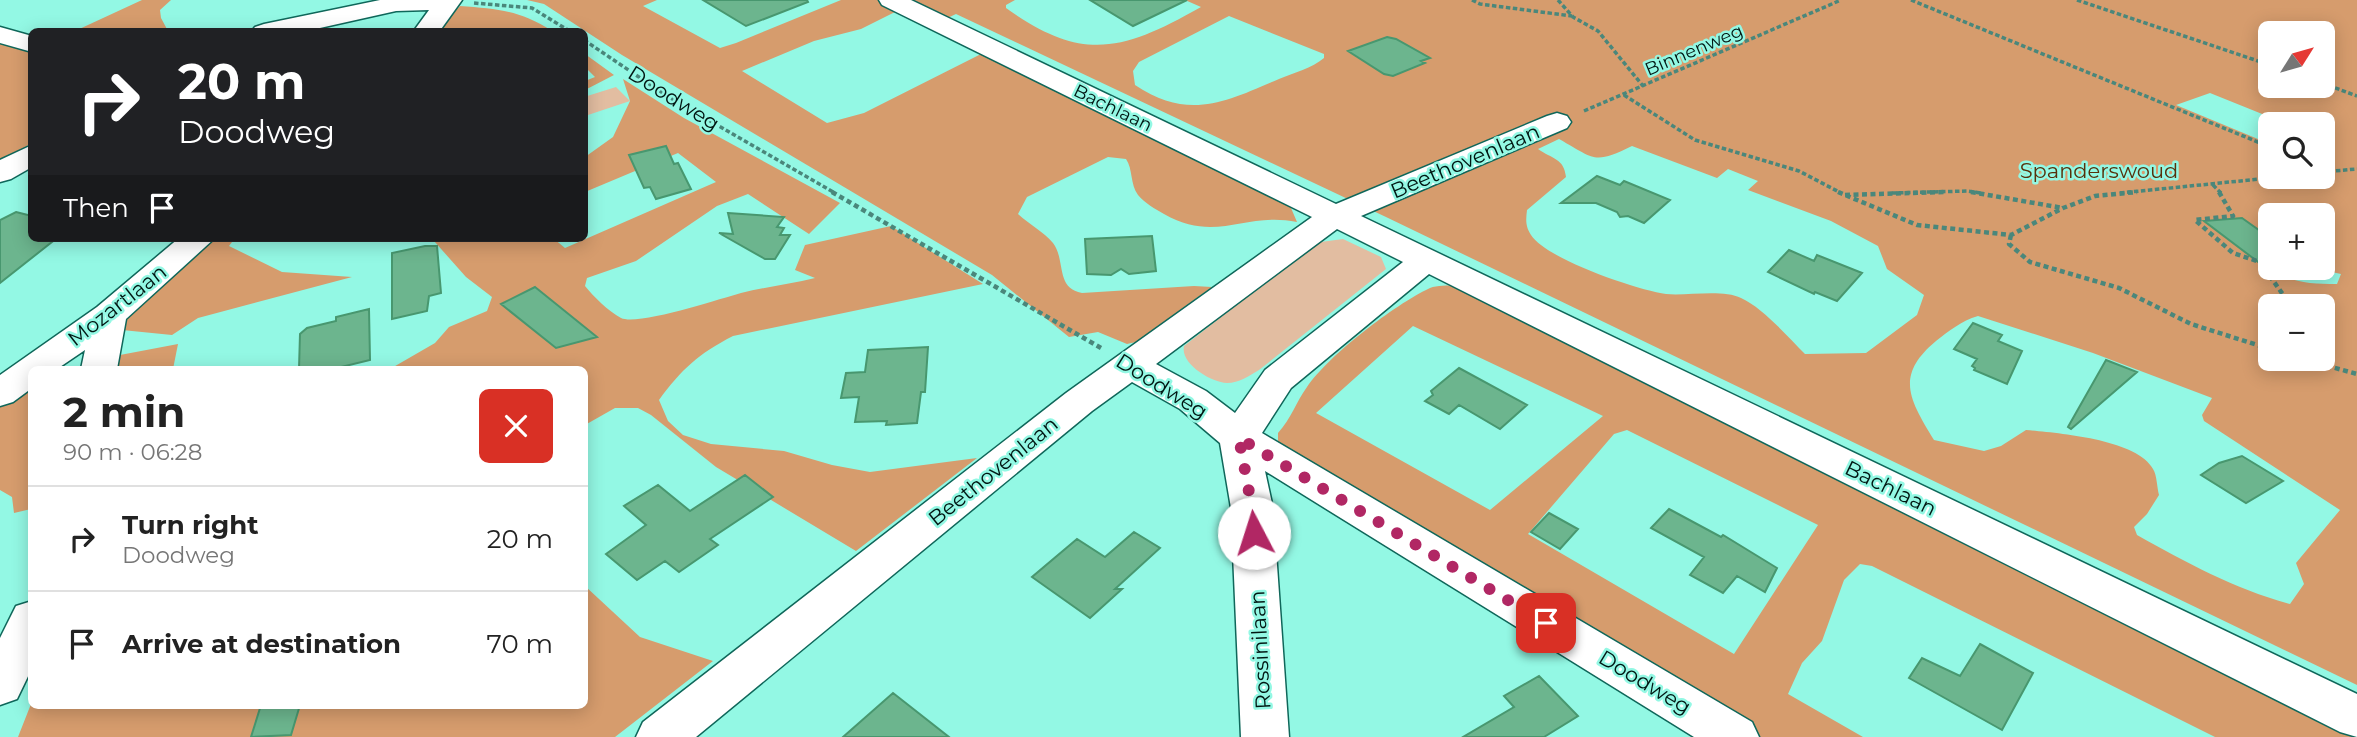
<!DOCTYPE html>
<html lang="en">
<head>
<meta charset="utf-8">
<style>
  body { margin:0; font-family:Montserrat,sans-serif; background:#f6f6f6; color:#222; height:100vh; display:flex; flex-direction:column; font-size:26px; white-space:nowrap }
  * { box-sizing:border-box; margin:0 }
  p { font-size:23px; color:#767676 }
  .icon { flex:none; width:38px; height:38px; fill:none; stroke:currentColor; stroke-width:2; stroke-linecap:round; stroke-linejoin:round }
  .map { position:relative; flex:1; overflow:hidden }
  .details { position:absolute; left:28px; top:366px; width:560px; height:343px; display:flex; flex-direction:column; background:#fff; border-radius:10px; box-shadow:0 4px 18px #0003 }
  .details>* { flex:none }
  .hud { position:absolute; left:28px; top:28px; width:560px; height:214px; border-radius:10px; box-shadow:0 4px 18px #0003; background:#202124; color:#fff; overflow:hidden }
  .needle { width:46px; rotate:53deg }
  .buttons { position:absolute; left:2258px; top:21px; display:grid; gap:14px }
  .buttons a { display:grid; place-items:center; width:77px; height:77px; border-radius:10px; background:#fff; box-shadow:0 4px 18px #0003; font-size:35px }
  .pin { position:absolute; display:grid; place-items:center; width:60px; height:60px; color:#fff; margin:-30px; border-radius:14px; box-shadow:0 4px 10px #0006 }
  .me { position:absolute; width:77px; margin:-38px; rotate:355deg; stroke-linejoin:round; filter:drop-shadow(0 0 5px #0008) }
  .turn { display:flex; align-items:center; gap:24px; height:147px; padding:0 35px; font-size:32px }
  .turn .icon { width:91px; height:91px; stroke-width:2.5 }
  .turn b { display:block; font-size:49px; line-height:60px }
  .then { display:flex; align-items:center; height:66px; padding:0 35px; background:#0003; gap:14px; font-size:26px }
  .round { display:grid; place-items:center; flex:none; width:74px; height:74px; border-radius:10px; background:#f6f6f6 }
  .headline { display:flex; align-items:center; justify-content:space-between; height:119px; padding:0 35px }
  h1 { font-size:42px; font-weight:700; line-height:52px }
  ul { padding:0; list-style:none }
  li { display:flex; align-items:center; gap:21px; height:105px; padding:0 35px; border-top:2px solid #e0e0e0 }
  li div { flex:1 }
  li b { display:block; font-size:26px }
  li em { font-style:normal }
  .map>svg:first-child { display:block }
  .green { fill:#e2bda1 }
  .forest { fill:#d69c6d; fill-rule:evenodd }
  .building { fill:#6cb58e; stroke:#48976f; stroke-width:2 }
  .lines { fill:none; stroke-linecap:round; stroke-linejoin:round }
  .street-casing { stroke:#0f675a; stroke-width:3 }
  .path-far1 { stroke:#4a877b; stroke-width:3.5; stroke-dasharray:4.5 2.5; stroke-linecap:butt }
  .path { stroke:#4a877b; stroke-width:4.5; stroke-dasharray:5 3.5; stroke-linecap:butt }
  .street { fill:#fff; fill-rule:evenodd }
  .route { stroke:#b12764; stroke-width:12; stroke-dasharray:0 21.6 }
  .labels { text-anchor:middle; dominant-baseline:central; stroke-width:5; stroke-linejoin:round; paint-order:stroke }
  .far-street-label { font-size:18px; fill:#011612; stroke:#93f8e4 }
  .street-label { font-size:21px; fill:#011612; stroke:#93f8e4 }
  .park-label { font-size:21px; fill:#57310c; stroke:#93f8e4 }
</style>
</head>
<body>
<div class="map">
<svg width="2357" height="737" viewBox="0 0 2357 737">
  <rect width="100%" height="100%" fill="#93f8e4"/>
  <path class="green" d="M616,87l14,14 -45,15 -1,-19z
    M1343,239l38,18 5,12 -127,101c-10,6 -20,13 -32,13 -16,-1 -47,-19 -43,-37l121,-95 16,-9z"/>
  <path class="forest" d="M142,0h29l-11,10 1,8 7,13h-93z
    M527,0h130l-14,6 77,42 16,-5 105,-43h39l19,10 -38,19 -47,12 -72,30 85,52 37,-10 121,-61 303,149 9,21c-52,-11 -80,22 -133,-8 -9,-5 -19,-11 -26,-19 -8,-11 -5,-26 -12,-36l-18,-2 -81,40 -9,17c11,10 26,18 35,29 13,17 2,45 29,50l112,-7 18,1 -76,55 -9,2 -29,-12 -29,5 -77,-62 -370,-220 -78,-51z
    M900,0h115l-9,5v3c77,55 117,43 195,-1l-16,-7h1172v685l-971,-468 -430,-203 -15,7zM1229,16l95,38v4c-12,10 -30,15 -45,21 -54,23 -90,42 -144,6l-2,-14 6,-9zM2270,33h52v53h-52zM2210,93l77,31h35v53h-52v-33l-94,-39zM1559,139c36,20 34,26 73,7l85,32 11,-9 30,12 -10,9 83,31 47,25 9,23 37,26 -7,20 -51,38 -61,1c-18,-18 -42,-46 -64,-56 -18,-9 -54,-2 -75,-4 -29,-4 -120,-35 -135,-59 -6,-9 -5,-16 -4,-25l39,-33c-2,-19 -14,-18 -28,-28zM2270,215h52v53h-9l28,6 -4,10c-29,0 -50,-1 -73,-21l6,-1zM2270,306h52v53h-52zM1978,316l115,37 119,45 -10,17 2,6 136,89 -44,53 8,21 -14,20c-55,-15 -103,-41 -153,-69l-3,-8 13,-13 12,-19c-2,-7 -2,-20 -6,-26 -16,-30 -97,-36 -127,-39l-25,16 -17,5 -50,-11c-24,-40 -40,-64 2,-99 13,-10 25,-20 42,-25z
    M460,6c37,3 60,4 92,25l-116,1z
    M0,38l32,8 -1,97 -31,22z
    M585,54l29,21 -29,15v-9l10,-4 -10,-10z
    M623,79l61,39 156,85 -31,31 -61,-40 -31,12 -81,55 -49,17 -2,8c9,11 23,25 36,32 17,8 98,-19 120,-25 24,-6 50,-9 74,-15l-20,-8 10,-25 86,-19 92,58 -250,52c-35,18 -51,33 -74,64l9,21 15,14 28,9 73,7 48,14 38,7 107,-14 -121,93 -140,-84 -65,-52 -13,-7h-23l-30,17 -1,-56h-194l45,-26 14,-16 38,-16 5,-14 -26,-20 -32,-36 4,-3h115l12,10 151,-66 -38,-29 -93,39v-35l28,-20 17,-36z
    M215,238h20l-6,8 53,26 70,5 -154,41 -26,17 -50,-5 3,-13z
    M1456,285l33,9 866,443h-140l-343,-171 -12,-2 -16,16 -22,61 -20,22 -14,31 75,43h-108l-477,-294v-10c13,-14 18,-31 29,-46 22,-32 87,-82 123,-99 7,-3 18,-2 26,-3zM1413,326l190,90 -113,94 -174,-97zM1627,430l191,95 -84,129 -206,-120 86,-100z
    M178,344l-5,25h-55l2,-14z
    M31,387v122l-17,4 -2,-16 -12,-7v-87z
    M585,586l55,51 73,24 -98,76h-597l13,-33 553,1z"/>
  <path class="building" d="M703,0h104l1,2 -62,24z
    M1090,0h97l-54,26z
    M1387,37l9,2 34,19 -9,3 4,2 -32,13 -9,-2 -36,-23z
    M666,146l8,18 4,-1 13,26 -35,10 -6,-12 -6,1 -15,-33z
    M1597,176l23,9 4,-4 46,19 -26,23 -16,-7 -8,1 -3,-5 -21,-9h-35z
    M16,212l16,4v22h25l-57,45v-63z
    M728,213l56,4 -7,10 7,1 -4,7h10l-15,24h-10l-46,-26 14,1z
    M2242,218l28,20v33l-66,-50z
    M1152,236l4,35 -27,3 -8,-5 -10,6 -24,-1 -2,-35z
    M425,246h12l4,47 -12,3 -2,15 -35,8v-66z
    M1789,250l25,11 3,-6 45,18 -25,28 -22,-9 -1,2 -46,-22z
    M535,287l62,50 -41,11 -55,-44z
    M369,309l1,51 -37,9h-34l1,-35 7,-6 29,-7v-4z
    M1973,323l29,12 -4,6 24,10 -15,33 -33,-14 1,-2 -3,-2 5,-7 -23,-10z
    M928,347l-3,45h-4l-4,31 -31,2 1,-4 -32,1 4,-25 -18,1 5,-25 19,-1 3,-22z
    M2106,360l31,12 -66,57 -3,-2z
    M1459,368l68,37 -27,24 -41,-24 -10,9 -24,-13 8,-6 -2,-4z
    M2242,456l41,25 -37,22 -45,-28 18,-12z
    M745,475l28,22 -63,42 8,6 -39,27 -14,-11 -28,19 -31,-26 40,-29 -22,-19 34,-21 32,26z
    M1669,509l52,28 2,-2 54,33 -12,24 -28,-16 -14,17 -33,-18 14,-18 -53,-29z
    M1549,513l29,16 -18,20 -29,-17z
    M1134,532l26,16 -45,41h7l-32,29 -58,-41 45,-38 28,18z
    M1980,644l53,29 -31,57 -93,-52 13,-20 38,18z
    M1539,676l39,40 -34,21h-81l51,-30 -10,-11z
    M893,693l56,44h-106z
    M261,705h39l-9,30 -40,2z"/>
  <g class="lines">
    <g class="street-casing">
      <path id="street" d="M380,0h82l-23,32h-26l16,-22 -33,1 -94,21h-51l4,-5 9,-3z
        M879,0h32l425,204 211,-88 10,-3 10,3 4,6 -4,6 -206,88 996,478v43l-17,-5 -911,-458 -138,114 -29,45 490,289 7,15h-65l-429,-266 8,37 16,229h-48l-10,-229 -11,-65 -40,-34 -48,-27 -40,29 -396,326h-60l7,-15 423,-329 246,-176 -430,-212zM1337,229l66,33 -138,108 -30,43 -29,-22 -50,-27z
        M0,27l32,9v16l-32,-9z
        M32,145v22l-21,12 -11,3v-22z
        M179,238h36l-89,81 -9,50h-36l4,-19 -28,19h-25v19l-19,14 -13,4v-31l97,-68z
        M32,601v67l-15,31 -17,6v-67l16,-32z"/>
    </g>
    <path class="path-far1" d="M1472,0l8,4 92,12
      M1558,0l15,17 25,14 45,55
      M1911,0l359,147
      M2077,0l193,65
      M474,3l58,5 39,24
      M584,40l83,56 168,97
      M2322,83l35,13
      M1624,95l71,45 104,31 42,22
      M1584,111l257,-111
      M2322,172l35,-3
      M2213,185l8,8
      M1892,193l75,-2 14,2
      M2120,193l160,-16"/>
    <path class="path" d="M832,192l269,156
      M1838,192l79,33 94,10 52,-27 32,-12 42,-4
      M1971,192l92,16
      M2219,192l14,24 -38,4 38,33 27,9 31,44
      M1845,195l101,-3
      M2011,235l-2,9 21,18 89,26 72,36 79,25
      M2322,342l10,10 -3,15
      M2302,359l55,15"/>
    <use href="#street" class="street"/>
  </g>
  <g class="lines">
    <path class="route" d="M1254,533l-2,-25 -13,-70 307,185"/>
  </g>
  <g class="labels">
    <g class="far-street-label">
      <text transform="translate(1694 50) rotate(-23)">Binnenweg</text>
      <text transform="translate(1113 108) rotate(26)">Bachlaan</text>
    </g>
    <g class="street-label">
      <text transform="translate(674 98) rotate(32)">Doodweg</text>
      <text transform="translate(1465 161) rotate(-23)">Beethovenlaan</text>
      <text transform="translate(117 305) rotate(-38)">Mozartlaan</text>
      <text transform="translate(1162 386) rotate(32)">Doodweg</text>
      <text transform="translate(993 471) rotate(-39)">Beethovenlaan</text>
      <text transform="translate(1891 488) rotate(26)">Bachlaan</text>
      <text transform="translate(1260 650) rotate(-93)">Rossinilaan</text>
      <text transform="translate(1645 682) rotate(31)">Doodweg</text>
    </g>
    <g class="park-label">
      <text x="2099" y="170">Spanderswoud</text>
    </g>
  </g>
</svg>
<div class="buttons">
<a><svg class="needle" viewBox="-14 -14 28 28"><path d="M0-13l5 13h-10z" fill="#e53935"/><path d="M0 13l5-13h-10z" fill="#767676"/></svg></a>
<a><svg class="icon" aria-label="search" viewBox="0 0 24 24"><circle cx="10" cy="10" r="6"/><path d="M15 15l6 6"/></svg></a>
<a>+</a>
<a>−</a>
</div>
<div class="pin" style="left:1546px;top:623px;background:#d93025"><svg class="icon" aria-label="arrive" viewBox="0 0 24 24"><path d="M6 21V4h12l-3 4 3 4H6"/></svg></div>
<svg class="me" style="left:1254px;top:533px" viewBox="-20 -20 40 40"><circle r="19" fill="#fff"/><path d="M0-13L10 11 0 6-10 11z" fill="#b12764"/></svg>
<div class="hud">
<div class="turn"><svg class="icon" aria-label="right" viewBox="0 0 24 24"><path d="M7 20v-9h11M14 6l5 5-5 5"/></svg><div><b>20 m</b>Doodweg</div></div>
<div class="then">Then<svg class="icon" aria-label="arrive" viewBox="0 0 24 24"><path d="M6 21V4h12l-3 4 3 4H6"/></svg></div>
</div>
<section class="details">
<div class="headline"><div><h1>2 min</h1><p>90 m · 06:28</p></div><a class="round" style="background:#d93025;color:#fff"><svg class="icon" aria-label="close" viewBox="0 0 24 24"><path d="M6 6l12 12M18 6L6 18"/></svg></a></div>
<ul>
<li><svg class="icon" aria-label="right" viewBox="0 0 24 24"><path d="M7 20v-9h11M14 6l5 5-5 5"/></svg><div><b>Turn right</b><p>Doodweg</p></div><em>20 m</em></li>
<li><svg class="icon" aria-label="arrive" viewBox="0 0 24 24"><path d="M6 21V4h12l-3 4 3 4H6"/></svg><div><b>Arrive at destination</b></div><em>70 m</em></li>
</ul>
</section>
</div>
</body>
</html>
